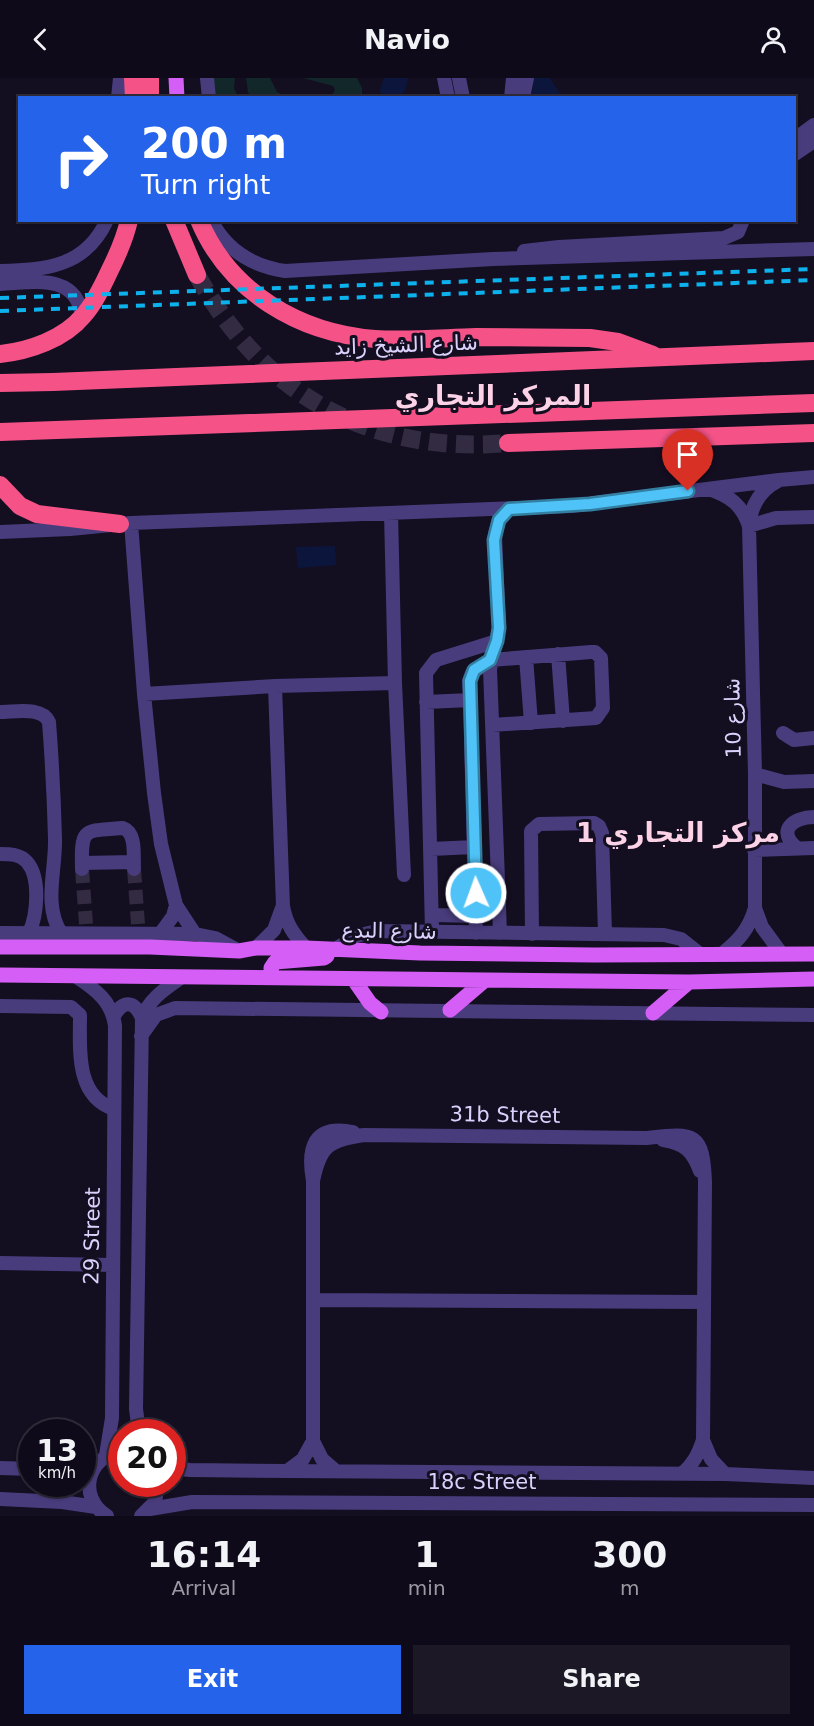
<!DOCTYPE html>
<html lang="en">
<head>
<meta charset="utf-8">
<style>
  body { margin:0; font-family:"DejaVu Sans","Noto Naskh Arabic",sans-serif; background:#1d1826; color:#f1f3f6; height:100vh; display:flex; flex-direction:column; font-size:22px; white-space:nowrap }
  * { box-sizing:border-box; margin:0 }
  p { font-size:20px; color:#9b9aa2 }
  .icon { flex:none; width:33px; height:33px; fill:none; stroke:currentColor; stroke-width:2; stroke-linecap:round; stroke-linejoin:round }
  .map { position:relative; height:1438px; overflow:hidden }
  .details { display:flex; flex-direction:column; background:#0f0a19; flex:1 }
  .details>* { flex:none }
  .hud { position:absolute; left:18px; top:18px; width:778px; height:126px; border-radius:0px; box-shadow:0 2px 4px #0004,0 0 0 2px #2f2b38; background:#2563eb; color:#fff; overflow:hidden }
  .speed { position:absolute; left:18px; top:1341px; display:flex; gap:12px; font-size:30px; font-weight:700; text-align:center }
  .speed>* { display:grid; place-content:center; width:78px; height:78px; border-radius:50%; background:#0f0a19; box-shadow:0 2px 4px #0004,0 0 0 2px #2f2b38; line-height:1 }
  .speed small { font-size:15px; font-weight:400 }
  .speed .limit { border:9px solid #d22; background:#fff; color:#111 }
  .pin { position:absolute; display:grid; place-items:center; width:51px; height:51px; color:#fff; margin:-62px -26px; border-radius:50% 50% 50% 0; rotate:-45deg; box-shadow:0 0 6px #0007 }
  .pin .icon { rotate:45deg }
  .me { position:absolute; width:66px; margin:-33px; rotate:358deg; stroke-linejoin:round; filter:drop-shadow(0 0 4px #0008) }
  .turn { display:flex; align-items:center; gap:21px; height:126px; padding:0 24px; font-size:27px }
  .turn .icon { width:78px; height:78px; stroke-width:2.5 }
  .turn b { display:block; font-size:42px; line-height:51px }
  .eta { display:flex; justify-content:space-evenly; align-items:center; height:102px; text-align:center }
  .eta b { font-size:36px; font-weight:700; line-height:42px }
  .primary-button { display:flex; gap:12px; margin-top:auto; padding:12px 24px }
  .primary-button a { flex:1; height:69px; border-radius:0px; background:#2563eb; color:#fff; font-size:24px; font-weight:700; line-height:69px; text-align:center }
  .primary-button a+a { background:#1d1826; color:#f1f3f6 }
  header { display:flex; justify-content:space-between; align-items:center; height:78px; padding:0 24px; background:#0f0a19; font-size:27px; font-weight:700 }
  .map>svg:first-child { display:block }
  .green { fill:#12272a }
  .water { fill:#0c163c }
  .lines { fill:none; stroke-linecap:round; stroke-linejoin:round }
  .minor-tunnel { stroke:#322b42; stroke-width:14; stroke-dasharray:14 7; stroke-linecap:butt }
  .highway-tunnel { stroke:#322b42; stroke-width:18; stroke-dasharray:18 9; stroke-linecap:butt }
  .minor { stroke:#493c7d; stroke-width:14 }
  .major { stroke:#d55ef6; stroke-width:15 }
  .highway { stroke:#f55387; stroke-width:18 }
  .rail { stroke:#0db2ec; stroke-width:4; stroke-dasharray:9 8; stroke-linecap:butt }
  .route-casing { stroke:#337fa1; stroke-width:15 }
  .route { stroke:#4fc3f7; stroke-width:10 }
  .labels { text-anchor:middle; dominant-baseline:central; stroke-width:6; stroke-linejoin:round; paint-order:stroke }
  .street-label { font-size:21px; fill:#dcd1fc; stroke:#140e21 }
  .district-label { font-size:27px; font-weight:bold; fill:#fcd2e7; stroke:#140e21 }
</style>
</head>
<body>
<header><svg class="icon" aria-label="back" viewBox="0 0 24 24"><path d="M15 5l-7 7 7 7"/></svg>Navio<svg class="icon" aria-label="person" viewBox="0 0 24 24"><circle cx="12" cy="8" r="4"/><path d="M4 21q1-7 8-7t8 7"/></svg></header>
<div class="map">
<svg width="814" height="1438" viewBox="0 0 814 1438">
  <rect width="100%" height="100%" fill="#140e21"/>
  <path class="green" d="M213,0h22l-1,10 4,9 -24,1z
    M246,0h24l7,14 12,5h-38l-3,-5z
    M303,0h54l5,10v9h-43l13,-2 3,-5 -2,-4z"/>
  <path class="water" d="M384,0h24l-2,11 -6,8h-19l-1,-8z
    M533,0h17l8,13 8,6h-34z
    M335,468l1,19 -38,3 -2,-21z"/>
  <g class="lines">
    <path class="minor-tunnel" d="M82,791l4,55
      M134,791l4,55"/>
    <path class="highway-tunnel" d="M197,197c66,120 174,180 311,168"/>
    <path class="minor" d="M207,0l2,20
      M444,0l4,20
      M459,0l4,20
      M118,20l2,-20
      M511,20l2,-20
      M523,20l4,-20
      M795,61l19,-14
      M795,76l19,-13
      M211,142c15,30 42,46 74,51l208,-12 321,-10
      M524,173l35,-4 165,-9 14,-6 5,-12
      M0,193c45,-1 86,-4 107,-51
      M0,206c32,-1 77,-12 82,33
      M709,411c21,7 33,16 40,37
      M391,435l4,170 9,192
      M131,445l13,171 10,99 7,51 15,61 19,29
      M749,448l27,-8 38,-1
      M0,454l70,-3 61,-6 440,-17 208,-26 35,-3
      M558,576l5,67
      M526,579l5,66
      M275,608l8,220c3,18 11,29 23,42
      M144,616l131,-8 120,-3
      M426,624l44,-2
      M0,634c15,0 42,-6 49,10 3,39 5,78 6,116 1,32 -12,67 6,95
      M783,655l11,7 20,-2
      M755,696l29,8 30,-1
      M797,770c-21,-17 -4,-31 17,-31
      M431,771l43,-2
      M754,772l60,-2
      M0,776c10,0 20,0 27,8 14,16 10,54 2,71
      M82,785l52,-1
      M82,791c-1,-42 1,-38 41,-41 14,5 10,28 11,41
      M755,830l7,19 19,26
      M433,837l43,1
      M432,854l-6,-259 10,-13 61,-19
      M0,855l195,1 20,4 24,13
      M476,855l-6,-233 -1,-19 3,-8 19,-13 100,-8h4l6,6 2,50 -7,10 -104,7
      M500,855l-10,-264 9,-41 -4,-94 4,-14 10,-11
      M160,856l13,-18 3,-11
      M532,856l-1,-103 8,-7 55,-1 5,3 3,7 3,101
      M256,870l18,-18 8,-22
      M334,872l22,-14 21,-5 287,4 17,4 19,15
      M723,875c16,-13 26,-24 32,-45v-134l-6,-248c2,-20 11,-36 29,-45
      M75,898c20,13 37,25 40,50l-3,392 -6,37
      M0,928l71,1 9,8c0,34 -5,81 34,94
      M114,938c9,-16 20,-16 28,2
      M141,958l15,-21 19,-7 639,7
      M663,1062c22,3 30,12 37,31
      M313,1103c7,-35 16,-41 51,-46l282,3c48,-5 57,-7 59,44l-2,258c-5,15 -10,24 -21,34
      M0,1185l113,2
      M313,1222l391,2
      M139,1354l-3,-23 6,-391c8,-20 23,-29 40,-41
      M703,1362l8,19 14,15
      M313,1363l9,18 14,12
      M0,1390l32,1
      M172,1390l18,2 97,1 438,3 89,4
      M287,1393l16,-12 10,-18v-260c-6,-33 0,-57 40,-49
      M0,1421l62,3 34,5
      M150,1431l42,-7 622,3
      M107,1438c-30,-19 -20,-60 15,-65
      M141,1438l14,-14 3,-18"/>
    <path class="major" d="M176,0l1,20
      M0,869h150l89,4 17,-3h50l114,5 174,2 220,-1
      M0,897l689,7 125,-3
      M272,898l-1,-8 4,-6 49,-4 3,-2
      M354,902l16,23 11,9
      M450,932l34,-29
      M653,935l36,-31"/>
    <path class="highway" d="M133,0l1,20
      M150,0v20
      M174,142l23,55
      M199,142c30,72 100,113 176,119 33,2 67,-1 101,-2 38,0 76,1 114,1l28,4 35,13
      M0,276c29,-3 64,-15 83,-38 11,-12 19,-29 26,-44 8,-16 16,-33 20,-52
      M0,305l53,-1 761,-31
      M0,354l814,-29
      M508,365l306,-10
      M0,407l20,21 17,8 83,10"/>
    <path class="rail" d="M0,220l814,-29
      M0,233l814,-31"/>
  </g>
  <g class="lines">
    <g class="route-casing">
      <path id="route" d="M476,815l-6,-212 4,-11 16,-10 7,-19 2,-13 -5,-88 5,-20 10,-11 81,-5 98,-13"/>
    </g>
    <use href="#route" class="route"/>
  </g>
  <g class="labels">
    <g class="street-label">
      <text transform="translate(406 267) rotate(-2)">شارع الشيخ زايد</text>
      <text transform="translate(733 640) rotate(-91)">شارع 10</text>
      <text transform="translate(389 853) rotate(1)">شارع البدع</text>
      <text transform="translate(505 1037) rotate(1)">31b Street</text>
      <text transform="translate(92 1158) rotate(-89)">29 Street</text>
      <text x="482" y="1404">18c Street</text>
    </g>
    <g class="district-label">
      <text x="493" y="317">المركز التجاري</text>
      <text x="678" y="754">مركز التجاري 1</text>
    </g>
  </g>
</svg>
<div class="speed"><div>13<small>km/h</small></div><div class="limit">20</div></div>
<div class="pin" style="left:688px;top:413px;background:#d93025"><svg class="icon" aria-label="arrive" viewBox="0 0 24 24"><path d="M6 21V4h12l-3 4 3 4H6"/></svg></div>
<svg class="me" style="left:476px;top:815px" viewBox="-20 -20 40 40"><circle r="17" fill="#4fc3f7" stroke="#fff" stroke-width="3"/><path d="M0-11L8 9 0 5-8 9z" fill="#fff"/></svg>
<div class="hud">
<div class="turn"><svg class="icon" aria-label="right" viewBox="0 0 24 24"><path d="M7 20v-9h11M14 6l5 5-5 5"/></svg><div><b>200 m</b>Turn right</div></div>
</div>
</div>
<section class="details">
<div class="eta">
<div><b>16:14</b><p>Arrival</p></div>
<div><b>1</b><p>min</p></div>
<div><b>300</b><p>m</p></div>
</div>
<div class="primary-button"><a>Exit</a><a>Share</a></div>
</section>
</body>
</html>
